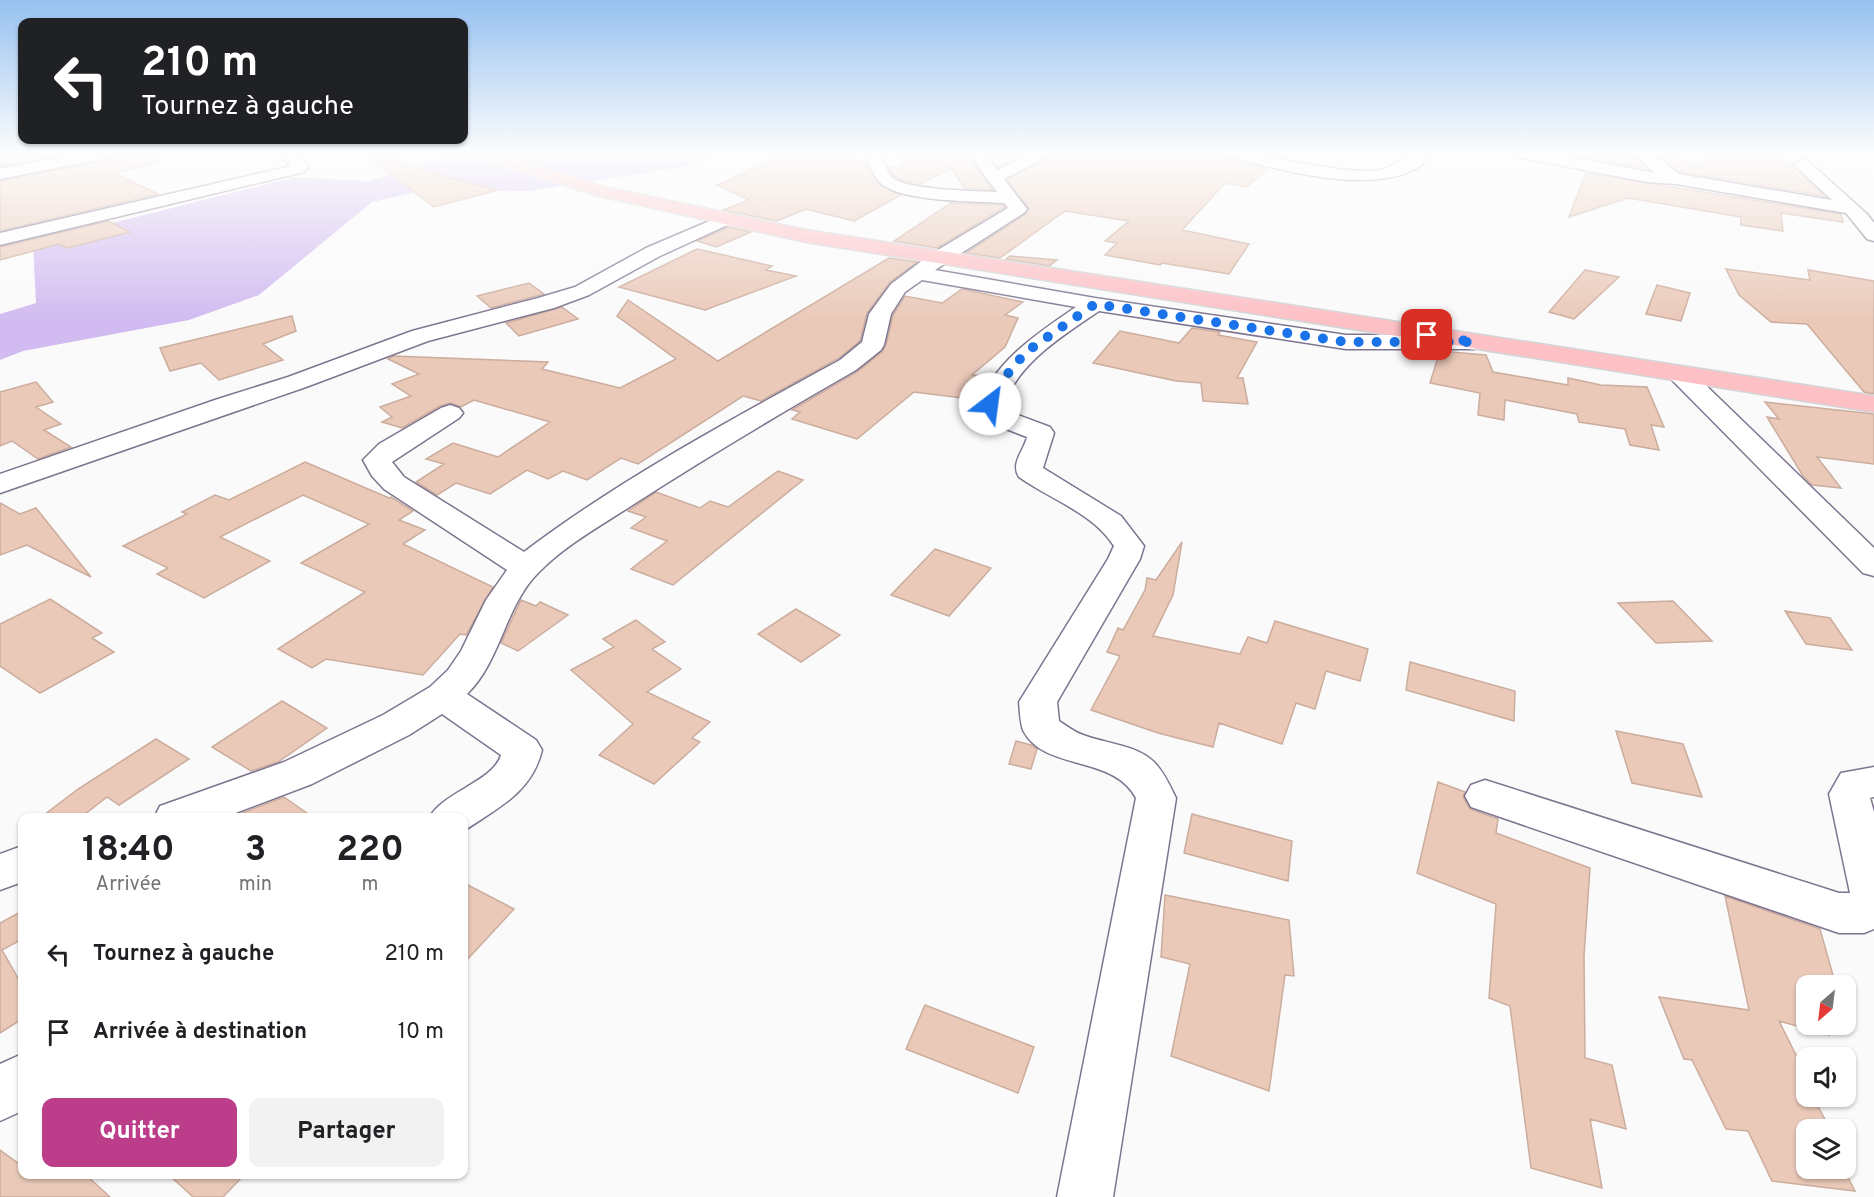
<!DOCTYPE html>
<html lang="fr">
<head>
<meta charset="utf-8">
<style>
  body { margin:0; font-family:Overpass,sans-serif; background:#f2f2f2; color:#202124; height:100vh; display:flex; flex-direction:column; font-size:22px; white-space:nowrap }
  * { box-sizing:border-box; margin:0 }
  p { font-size:20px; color:#757577 }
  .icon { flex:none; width:33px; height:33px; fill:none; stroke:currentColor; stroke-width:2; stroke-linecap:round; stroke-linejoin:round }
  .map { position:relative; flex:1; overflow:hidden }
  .sheet { position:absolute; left:18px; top:813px; width:450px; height:366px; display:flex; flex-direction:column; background:#fff; border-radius:12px; box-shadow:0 2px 4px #0004 }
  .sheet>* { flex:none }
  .banner { position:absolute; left:18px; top:18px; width:450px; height:126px; border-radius:12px; box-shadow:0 2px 4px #0004; background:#202124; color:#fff; overflow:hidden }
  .needle { width:39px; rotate:208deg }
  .buttons { position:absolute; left:1796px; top:975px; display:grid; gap:12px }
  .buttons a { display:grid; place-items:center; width:60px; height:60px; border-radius:12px; background:#fff; box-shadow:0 2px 4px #0004; font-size:30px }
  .pin { position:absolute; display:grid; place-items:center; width:51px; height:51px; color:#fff; margin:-26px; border-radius:12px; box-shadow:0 3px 9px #0006 }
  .me { position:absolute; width:66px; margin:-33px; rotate:30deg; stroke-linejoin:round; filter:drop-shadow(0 0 4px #0008) }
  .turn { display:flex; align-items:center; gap:21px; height:126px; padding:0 24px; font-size:27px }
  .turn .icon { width:78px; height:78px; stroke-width:2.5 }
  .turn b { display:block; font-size:42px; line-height:51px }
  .eta { display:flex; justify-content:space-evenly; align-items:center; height:102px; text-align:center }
  .eta b { font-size:36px; font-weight:700; line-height:42px }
  .cta { display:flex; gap:12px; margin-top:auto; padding:12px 24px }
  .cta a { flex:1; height:69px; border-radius:12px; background:#bc3d89; color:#fff; font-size:24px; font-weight:700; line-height:69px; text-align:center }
  .cta a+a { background:#f2f2f2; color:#202124 }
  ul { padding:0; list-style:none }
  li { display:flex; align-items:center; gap:18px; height:78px; padding:0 24px }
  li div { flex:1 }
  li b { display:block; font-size:22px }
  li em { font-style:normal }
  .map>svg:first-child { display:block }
  .green { fill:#d1bbf0 }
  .building { fill:#eac9b9; stroke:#cbac9d; stroke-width:1.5 }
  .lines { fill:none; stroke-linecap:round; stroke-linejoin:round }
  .minor-casing { stroke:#7f748f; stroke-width:3 }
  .major-casing { stroke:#d5d4d6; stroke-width:3 }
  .minor { fill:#fff; fill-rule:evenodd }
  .major { fill:#fdc0c5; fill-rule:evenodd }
  .route { stroke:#1a73e8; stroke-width:10; stroke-dasharray:0 18 }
</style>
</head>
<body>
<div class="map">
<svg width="1874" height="1197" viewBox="0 0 1874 1197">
  <rect width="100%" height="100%" fill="#fafafa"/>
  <path class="green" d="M455,153h269l-35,13 -160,25 -103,-1 -54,12 -113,93 -70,25 -166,31 -23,9v-46l36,-11 -3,-60 262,-66 74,4z"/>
  <path class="building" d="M0,153h70l-70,14z
    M118,153h40l1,10 -45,10 44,21 -158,37v-50l108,-21z
    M375,153l71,24 52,13 -64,17 -70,-53z
    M800,153h15l50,9 13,22 23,11 -47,26 -48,-12 -29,12 -54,-11 26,-10 -32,-15 67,-30 8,2z
    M901,153h65l26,37 -28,-2 -13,-20 -30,16 -20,-4 -7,-4 -6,-10 15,2z
    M987,153h40l-29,14z
    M1056,153h167l4,5 41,11 -22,18 -21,-4 -43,47 67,14 -20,30 -67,-11 -2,2 -55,-10 12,-12 -12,-2 24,-20 -64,-10 -65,47 -34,-5 60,-39 3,-6 -22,-28z
    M1593,153l38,1 17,15 -57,-10z
    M1705,153h45l28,4 1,5 13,2 33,32 -145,-24 -18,-14 40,6z
    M1586,173l255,41 2,8 -62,-9 2,18 -42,-6v-8l-113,-19 -59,19z
    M951,203l52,2 2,2 -68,41 -43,-7z
    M108,221l22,11 -63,16 -8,-4 -59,16v-13z
    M729,227l22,5 -35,15 -19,-6z
    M697,249l75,17 -6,4 30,6 -91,34 -86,-23z
    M1010,256l47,4 -8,6 -43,-7z
    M889,258l28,4 -27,20 -23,31 -7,28 -21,17 -78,43 -18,-5 -105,68 -17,-6 -34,22 -24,-9 -15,8 -21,-9 -37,24 -34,-11 -19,12 -21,-13 28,-18 -18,-5 27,-16 45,14 52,-35 -76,-22 -13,7 -10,-4 -11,3 -38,22 -20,-6 10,-5 -12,-10 31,-11 -19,-12 27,-10 -31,-15 6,-3 154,6 -6,7 78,19 56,-29 -59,-43 11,-16 90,61z
    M1726,269l84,11 -2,-10 66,11v113l-10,-2 -57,-68 -36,-2 -32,-27z
    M1585,270l34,7 -45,42 -25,-7z
    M529,283l15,11 -53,14 -14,-12z
    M1657,285l33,8 -9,28 -35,-7z
    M962,289l61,13 -18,13 13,3 -13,29 -33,28 19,2 -13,23 -64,-8 -57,47 -65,-20 8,-7 -8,-2 65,-38 25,-20 4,-7 7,-30 12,-19 37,7z
    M562,307l16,12 -59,17 -13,-13z
    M292,316l4,15 -33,13 20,16 -64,20 -18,-17 -31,8 -10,-23z
    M1192,328l28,4 -2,3 39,7 -20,36h6l5,26 -45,-3 -2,-18 -25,-2 -83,-18 27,-32 59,12z
    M1440,351l46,4 7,17 75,13v-7l33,7 46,2 17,40 -13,-2 8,25 -29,-5 -5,-16 -46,-7 -2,-8 -72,-14 -1,20 -26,-5 2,-22 -50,-10z
    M36,382l17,20 -17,5 25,17 -17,6 27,17 -33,12 -26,-18 -12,5v-54z
    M1765,402l109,12v50l-57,-7 24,31 -29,-3 -9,-9 -36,-59 12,2z
    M305,462l84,36 2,-1 22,14 -14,9 26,10 -22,14 90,43 -27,48 -6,-1 -37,41 -97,-16 -14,9 -34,-19 87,-57 -64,-29 68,-39 -66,-29 -83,42 50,24 -66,37 -47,-24 11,-6 -45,-22 64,-32 -5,-2 33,-17 14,5z
    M778,471l25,9 -130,105 -42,-16 36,-28 -36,-13 15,-11 -18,-6 28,-19 44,16 10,-7 18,6z
    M0,503l20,11 16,-6 55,69 -64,-32 -27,10z
    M1182,542l-9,53 -20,41 87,18 8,-17 19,6 8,-22 93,28 -8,32 -34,-10 -11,38 -19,-6 -14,41 -63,-21 -6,24 -55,-14 -67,-23 29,-54 -13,-4 11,-24 5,2 22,-40 2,-12 9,2z
    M935,549l56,19 -42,48 -58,-21z
    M50,599l52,34 -10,5 22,14 -74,41 -40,-27v-42z
    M521,600l15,6 4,-4 28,13 -50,36 -17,-8z
    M1673,601l39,40 -56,2 -38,-40z
    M796,609l44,26 -39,27 -43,-28z
    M1785,611l45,7 22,32 -46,-6z
    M636,620l29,22 -13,7 29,20 -34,23 63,30 -18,16 8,4 -46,42 -55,-29 34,-31 -62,-54 43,-23 -11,-8z
    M1410,662l105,29 -1,30 -108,-31z
    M282,701l45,27 -49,34 -27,9 -39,-24z
    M1616,731l67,13 19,53 -70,-14z
    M156,739l33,20 -70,46 -12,-8 -27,21h-40l38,-29z
    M1016,741l15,4 6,4 -6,20 -22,-5z
    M1438,782l27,10 -2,5 7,12 28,10 -2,14 94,35 -6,88 1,102 27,7 14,64 -36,-10 12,69 -71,-20 -21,-162 -21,-8 7,-94 -79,-31z
    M284,797l30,21h-83l1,-1z
    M1192,814l100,27 -4,40 -104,-28z
    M464,883l50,26 -50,54z
    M1165,895l124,25 5,56 -9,-1 -16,116 -98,-35 19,-92 -29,-7z
    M1725,896l95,33 16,57h-30v38h20l3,11 -50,-14 27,54v21h6l19,34h-25v38h37l12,23 -83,-10 -24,-50 -22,-2 -34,-69 -8,-1 -25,-62 90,13z
    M22,911v28l-20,11 20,35v34l-22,14v-110z
    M925,1005l109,42 -16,46 -112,-44z
    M0,1150l22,16v8h63l25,23h-110z
    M168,1174h77l-22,23h-30z"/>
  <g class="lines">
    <g class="minor-casing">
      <path id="minor" d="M83,153h33l-8,5 -108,21v-10z
        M277,153h18l14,13 -5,6 -304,73v-12l291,-67z
        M863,153h16c4,7 8,19 14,25 14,12 83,13 104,14l-29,-39h16l13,17 36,-17h21l-50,26 23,30 -3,4 -89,57 160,28 251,37h128l8,2 3,5 -3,5 -8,2h-128l-247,-38c-38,26 -82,52 -97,98l48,18 4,6 -11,35 78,48 23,30 -4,13 -83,143 2,19c8,5 15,11 24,14 23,9 52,9 71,27 10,10 16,24 22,36l-63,399h-56l79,-399c-23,-44 -92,-26 -113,-68 -3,-8 -3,-19 -4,-28l89,-143 6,-13c-21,-33 -64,-47 -95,-69 -9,-14 5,-26 8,-40l-39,-15 -12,-11c17,-49 59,-76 100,-104l-154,-27 -17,12 -14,22 -7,31 -3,5 -25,20c-75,43 -149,87 -222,134 -32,21 -69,41 -96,69 -33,33 -37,88 -71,121l69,46 6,10c-10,42 -44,58 -77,80l-1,-12h-35c14,-26 65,-37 72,-63l-59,-41 -33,21 -97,49 -90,34h-68l6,-12 124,-44 99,-47 47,-28 18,-17 13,-19 25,-51 21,-30 -123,-81 -12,-13 -9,-16 16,-16 62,-36 9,-3 9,3 4,5 -4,5 -67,44 12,15 120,75c96,-73 210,-134 316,-192l22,-18 7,-28 22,-30 40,-30 77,-46 -4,-5c-29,-2 -98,-1 -121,-18 -9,-6 -14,-22 -20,-32z
        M1225,153c49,0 95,18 144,18 25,0 28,-13 47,-18 5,-1 13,0 19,0 -42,51 -154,17 -207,3z
        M1513,153h34l108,20 -22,-20h18l28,21 153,26 -36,-33 -2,-3 8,-5 6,2 59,53 7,9v18l-7,-2 -21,-26 -170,-29 -29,-2 -126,-24z
        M726,214l6,1 3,4 -3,4 -72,33 -71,39 -35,13 -126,33 -122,46 -306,106v-19l218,-75 70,-22 124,-46 126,-33 37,-11 71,-39z
        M1680,367l9,2 185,179v28l-11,-3 -192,-194 -3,-5 3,-5z
        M1874,767v30l-4,1 4,14v117l-10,4h-25l-368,-126 -6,-11 6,-11 14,-5 354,113h11l-21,-99 12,-21z
        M22,846v36l-22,8v-36z
        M22,1054v57l-22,10v-57z"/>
    </g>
    <g class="major-casing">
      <path id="major" d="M469,153h25l111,34 201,43 1068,166v16l-1068,-170 -211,-47 -123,-39z"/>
    </g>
    <use href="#minor" class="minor"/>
    <use href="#major" class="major"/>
  </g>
  <linearGradient id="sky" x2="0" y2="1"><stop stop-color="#96c1f0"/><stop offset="0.48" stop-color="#fdfdfd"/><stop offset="1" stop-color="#fdfdfd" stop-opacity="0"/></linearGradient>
  <rect width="1874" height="321" fill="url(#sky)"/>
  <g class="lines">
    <path class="route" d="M990,404l19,-32 17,-20 69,-48 251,38h128l-47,-7"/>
  </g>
</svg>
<div class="buttons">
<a><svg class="needle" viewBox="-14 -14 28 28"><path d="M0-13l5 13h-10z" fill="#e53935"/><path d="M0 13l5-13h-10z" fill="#757577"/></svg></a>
<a><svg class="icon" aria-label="sound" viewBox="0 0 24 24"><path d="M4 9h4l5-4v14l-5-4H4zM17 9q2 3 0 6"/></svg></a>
<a><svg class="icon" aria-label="layers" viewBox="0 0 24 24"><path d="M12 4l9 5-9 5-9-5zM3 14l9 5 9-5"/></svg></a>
</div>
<div class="pin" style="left:1427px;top:335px;background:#d93025"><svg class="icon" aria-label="arrive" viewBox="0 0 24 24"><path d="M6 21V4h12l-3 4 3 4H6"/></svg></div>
<svg class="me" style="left:990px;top:404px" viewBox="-20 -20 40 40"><circle r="19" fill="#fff"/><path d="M0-13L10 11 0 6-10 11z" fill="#1a73e8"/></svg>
<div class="banner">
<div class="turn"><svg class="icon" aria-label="left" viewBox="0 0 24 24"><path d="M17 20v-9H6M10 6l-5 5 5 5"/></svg><div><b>210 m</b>Tournez à gauche</div></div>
</div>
<section class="sheet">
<div class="eta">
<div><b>18:40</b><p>Arrivée</p></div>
<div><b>3</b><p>min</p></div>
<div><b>220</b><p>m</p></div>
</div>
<ul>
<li><svg class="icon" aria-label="left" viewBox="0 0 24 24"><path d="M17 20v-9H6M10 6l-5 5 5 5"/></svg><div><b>Tournez à gauche</b></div><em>210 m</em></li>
<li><svg class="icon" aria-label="arrive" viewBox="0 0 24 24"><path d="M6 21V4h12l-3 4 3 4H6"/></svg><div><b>Arrivée à destination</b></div><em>10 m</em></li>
</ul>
<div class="cta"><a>Quitter</a><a>Partager</a></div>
</section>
</div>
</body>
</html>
